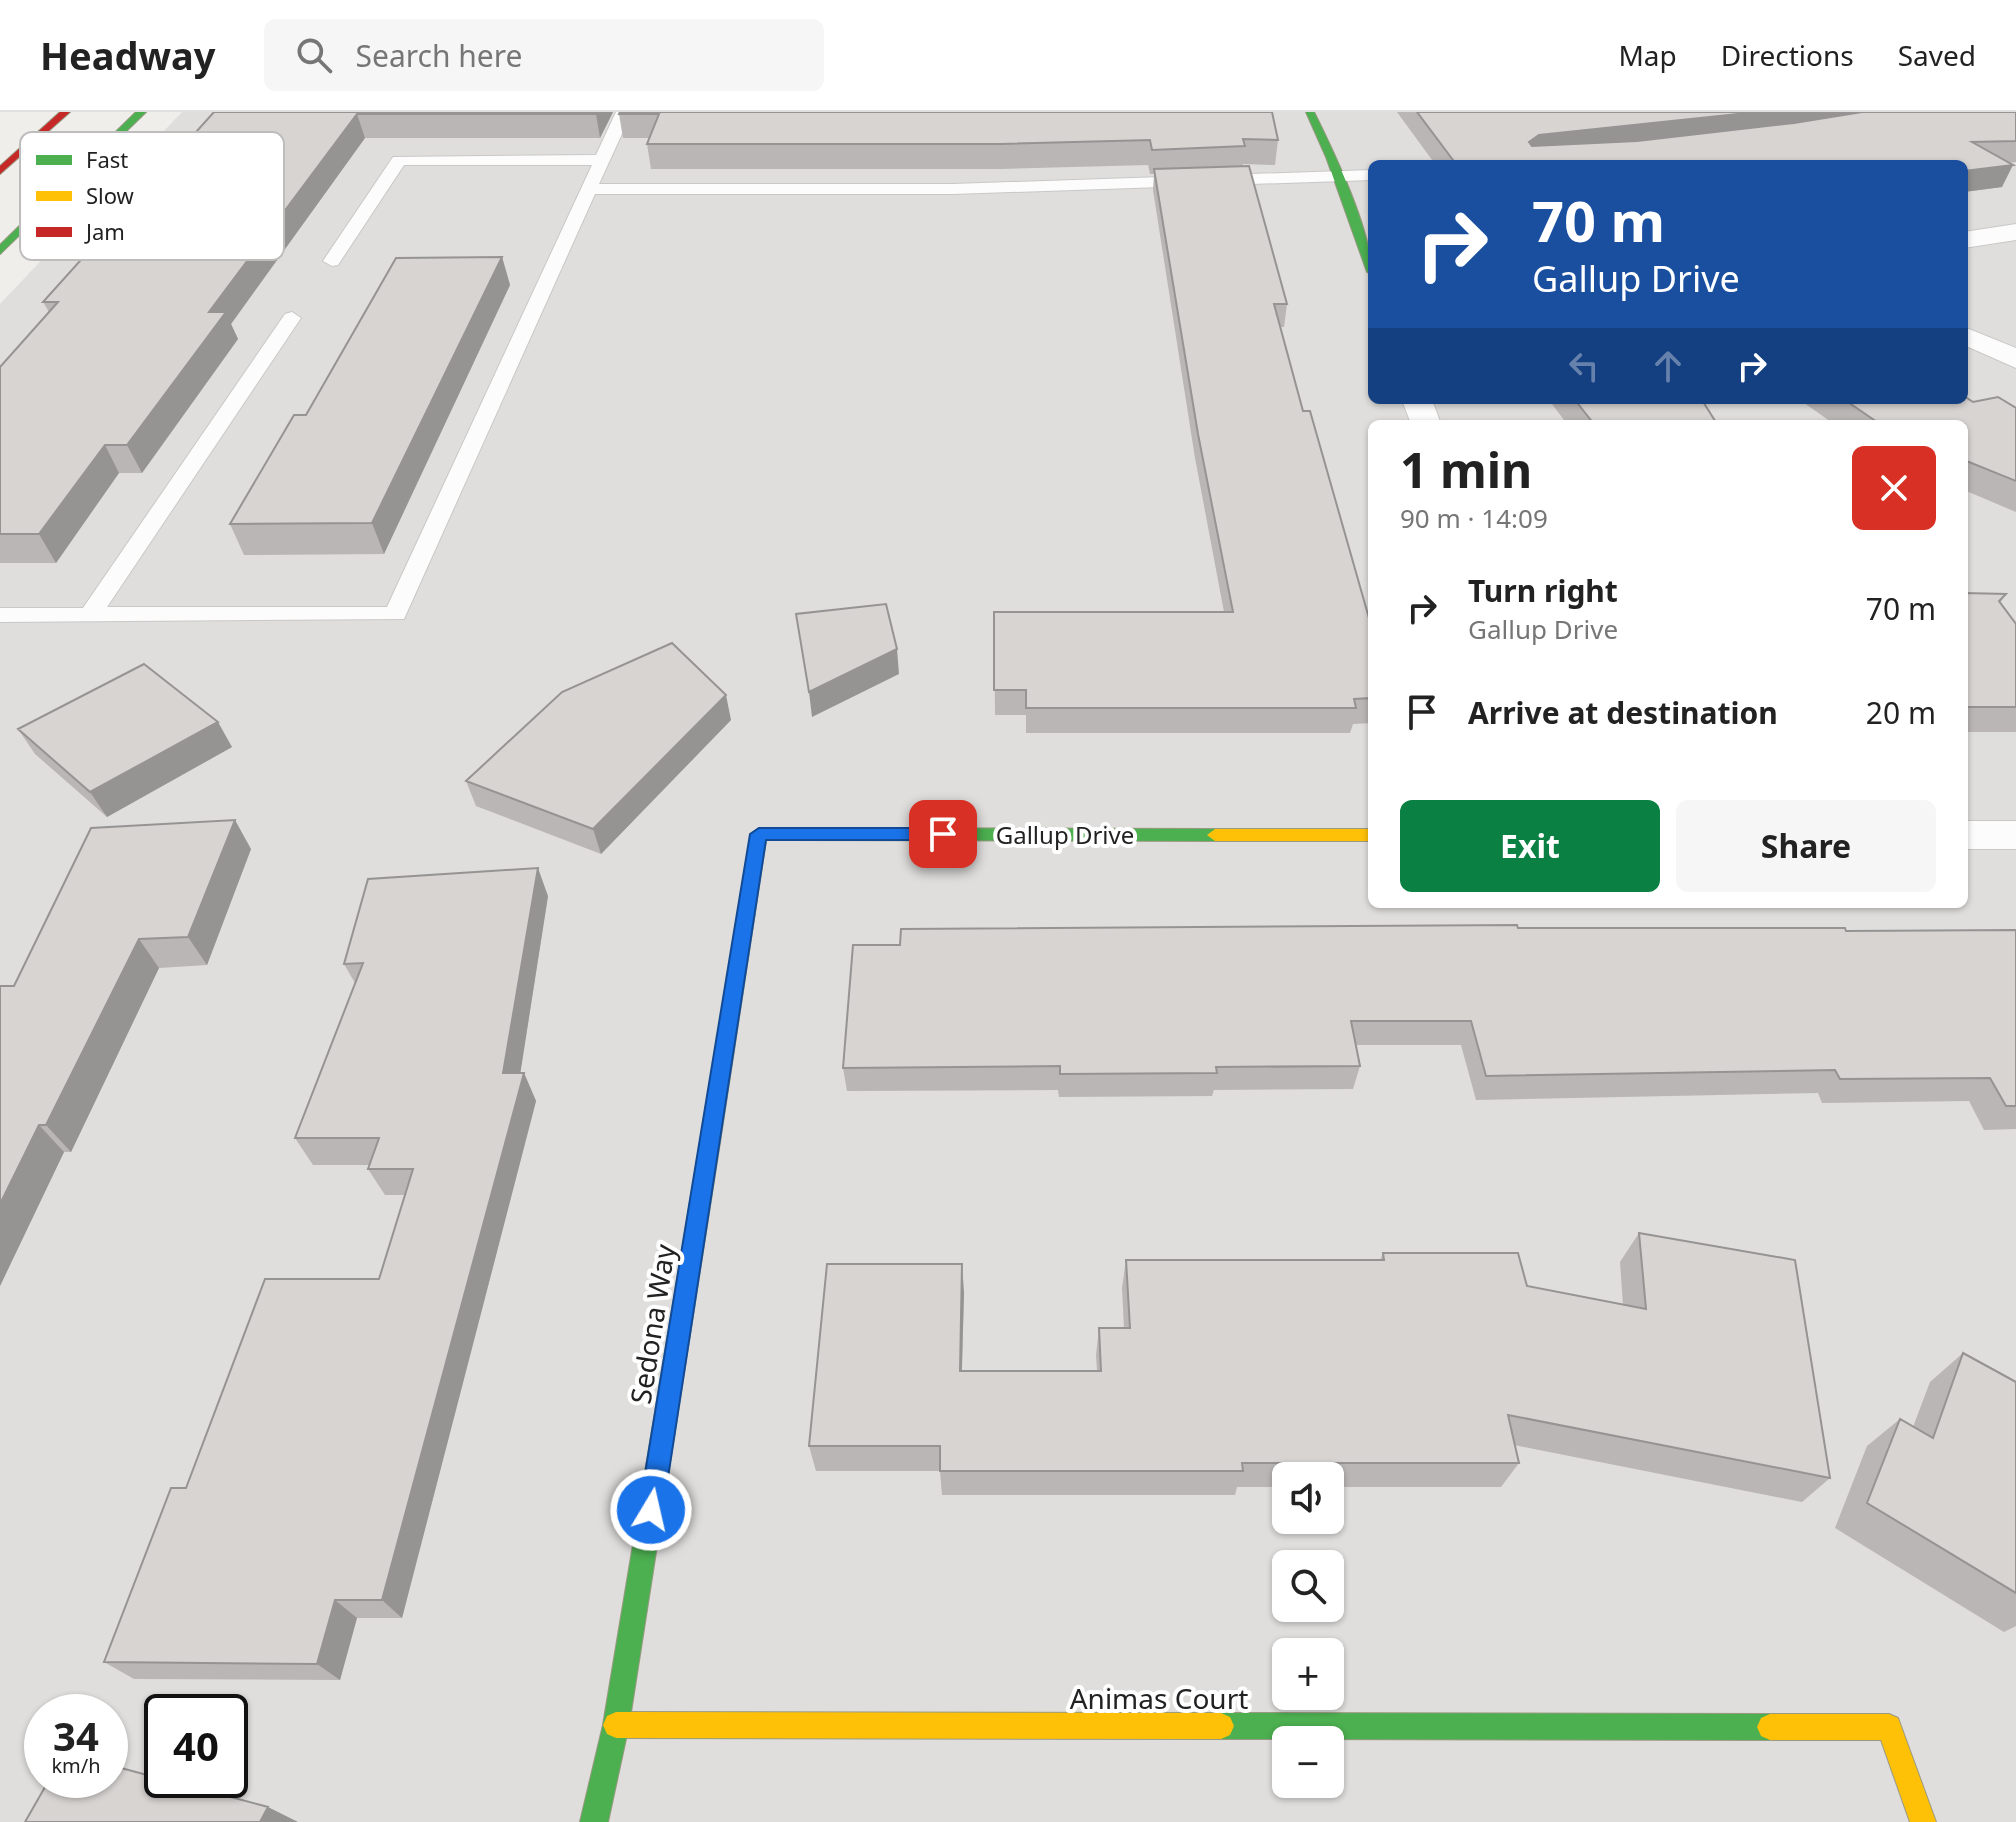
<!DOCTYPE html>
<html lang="en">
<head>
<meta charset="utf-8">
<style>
  body { margin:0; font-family:"Noto Sans",sans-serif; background:#f6f6f6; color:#222; height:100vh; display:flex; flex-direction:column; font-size:30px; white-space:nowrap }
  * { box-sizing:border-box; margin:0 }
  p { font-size:26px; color:#767676 }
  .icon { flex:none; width:44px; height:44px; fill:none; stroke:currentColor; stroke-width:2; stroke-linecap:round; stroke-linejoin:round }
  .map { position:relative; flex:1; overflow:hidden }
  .panel { position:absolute; left:1368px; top:308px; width:600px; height:488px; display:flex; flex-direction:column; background:#fff; border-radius:12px; box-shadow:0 2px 6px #0004 }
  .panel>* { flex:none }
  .guide { position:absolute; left:1368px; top:48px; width:600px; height:244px; border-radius:12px; box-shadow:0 2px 6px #0004; background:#1a4fa0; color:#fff; overflow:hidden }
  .buttons { position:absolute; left:1272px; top:1350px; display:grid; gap:16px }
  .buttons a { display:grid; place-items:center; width:72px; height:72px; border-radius:12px; background:#fff; box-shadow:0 2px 6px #0004; font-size:40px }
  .speed { position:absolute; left:24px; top:1582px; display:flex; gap:16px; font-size:40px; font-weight:700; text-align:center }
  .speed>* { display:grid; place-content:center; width:104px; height:104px; border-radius:50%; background:#fff; box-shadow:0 2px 6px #0004; line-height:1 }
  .speed small { font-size:20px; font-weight:400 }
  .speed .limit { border:4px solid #111; border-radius:12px; background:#fff; color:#111 }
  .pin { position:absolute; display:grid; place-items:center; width:68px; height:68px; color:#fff; margin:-34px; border-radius:16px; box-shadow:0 4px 12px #0006 }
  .me { position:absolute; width:88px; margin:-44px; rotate:9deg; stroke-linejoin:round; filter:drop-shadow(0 0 6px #0008) }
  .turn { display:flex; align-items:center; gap:28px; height:168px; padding:0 32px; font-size:36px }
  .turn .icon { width:104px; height:104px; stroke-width:2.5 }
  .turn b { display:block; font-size:56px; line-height:68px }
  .lanes { display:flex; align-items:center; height:76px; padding:0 32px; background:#0003; justify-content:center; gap:40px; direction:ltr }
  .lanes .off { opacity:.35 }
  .round { display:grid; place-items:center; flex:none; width:84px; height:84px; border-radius:12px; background:#f6f6f6 }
  .overview { display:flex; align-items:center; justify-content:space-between; height:136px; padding:0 32px }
  h1 { font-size:48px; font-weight:700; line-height:60px }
  .button { display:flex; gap:16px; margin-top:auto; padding:16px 32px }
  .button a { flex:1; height:92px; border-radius:12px; background:#0b8043; color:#fff; font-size:32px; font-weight:700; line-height:92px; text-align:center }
  .button a+a { background:#f6f6f6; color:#222 }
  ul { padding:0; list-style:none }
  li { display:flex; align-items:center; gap:24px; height:104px; padding:0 32px }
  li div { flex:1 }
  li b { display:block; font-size:30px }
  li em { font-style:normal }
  header { display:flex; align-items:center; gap:48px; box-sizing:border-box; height:112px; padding:0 40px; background:#fff; border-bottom:2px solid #e0e0e0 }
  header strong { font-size:38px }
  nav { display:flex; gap:44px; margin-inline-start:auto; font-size:28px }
  .search { width:560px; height:72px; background:#f6f6f6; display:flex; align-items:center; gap:20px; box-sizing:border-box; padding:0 28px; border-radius:12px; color:#767676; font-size:30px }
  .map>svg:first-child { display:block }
  .residential { fill:#dfdedc; fill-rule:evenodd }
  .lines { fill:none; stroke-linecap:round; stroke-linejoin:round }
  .lane-casing { stroke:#c9c8c7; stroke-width:2 }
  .street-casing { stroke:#c9c8c7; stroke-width:2 }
  .fast-casing { stroke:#999a82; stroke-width:2 }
  .slow-casing { stroke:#999a82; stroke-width:2 }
  .jam-casing { stroke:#999a82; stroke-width:2 }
  .lane { fill:#fdfcfc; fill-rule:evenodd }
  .street { fill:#fdfcfc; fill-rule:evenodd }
  .fast { fill:#4caf50; fill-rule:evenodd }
  .slow { fill:#ffc107; fill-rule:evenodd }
  .jam { fill:#c62828; fill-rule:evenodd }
  .wall { fill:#b9b6b5 }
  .shaded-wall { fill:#969493 }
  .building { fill:#d7d4d2; stroke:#969493; stroke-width:2 }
  .route { fill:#1a73e8; stroke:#114b97; stroke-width:2 }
  .labels { text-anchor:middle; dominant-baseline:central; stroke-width:8; stroke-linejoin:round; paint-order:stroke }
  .street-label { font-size:24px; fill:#222; stroke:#fff }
  .near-street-label { font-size:28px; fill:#222; stroke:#fff }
  .key { fill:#fff; stroke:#bdbdbd; stroke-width:2 }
  .key-label { font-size:22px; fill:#222 }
</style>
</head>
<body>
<header>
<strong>Headway</strong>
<div class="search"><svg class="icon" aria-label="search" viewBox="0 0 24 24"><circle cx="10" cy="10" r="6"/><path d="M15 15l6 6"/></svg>Search here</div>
<nav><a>Map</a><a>Directions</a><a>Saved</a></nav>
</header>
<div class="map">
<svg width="2016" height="1710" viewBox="0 0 2016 1710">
  <rect width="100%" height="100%" fill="#f0eeeb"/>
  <path class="residential" d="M182,0h1834v1710h-2016v-1518zM1372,52h592v236h-592zM1372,312h592v480h-592zM1286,1364h44v44h-44zM1286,1452h44v44h-44zM1286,1540h44v44h-44zM42,1600h68v68h-68zM162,1600h68v68h-68zM1286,1628h44v44h-44z"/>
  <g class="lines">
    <g class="lane-casing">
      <path id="lane" d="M616,0h16l-33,72h354l419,-14v10l-419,14h-358l-191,425 -404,3v-14h83l202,-294 7,-2 9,6 -194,289h280l205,-442h-188l-66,100 -6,1 -9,-5 70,-104 203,-2z"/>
    </g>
    <g class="street-casing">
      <path id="street" d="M2016,112v16l-52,8v-16z
        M1964,215l52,21v20l-52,-23z
        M1402,288h30l9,24h-30z
        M1964,709h52v28h-52z"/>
    </g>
    <g class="fast-casing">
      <path id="fast" d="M136,0h10l-146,142v-9z
        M1306,0h8c20,40 58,120 58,163l-5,-3 -41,-115z
        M784,716l431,1 8,6 -8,6 -431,-1 -8,-6z
        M710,1022l7,2 3,6 -91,583 -21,97h-28l23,-97 97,-583 3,-6z
        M1221,1601l549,1 9,4 4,9 -4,9 -9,4 -549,-1 -9,-4 -4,-9 4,-9z"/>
    </g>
    <g class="slow-casing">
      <path id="slow" d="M759,716h25l8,6 -8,6h-18l-46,302 -3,6 -7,2 -7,-2 -3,-6 51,-308z
        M1215,717h157v12h-157l-8,-6z
        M616,1600l605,1 9,4 4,9 -4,9 -9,4 -605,-1 -9,-4 -4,-9 4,-9z
        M1770,1602h119l9,4 38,104h-26l-29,-82h-111l-9,-4 -4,-9 4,-9z"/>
    </g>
    <g class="jam-casing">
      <path id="jam" d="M60,0h10l-70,62v-8z"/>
    </g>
    <use href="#lane" class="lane"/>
    <use href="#street" class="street"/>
    <use href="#fast" class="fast"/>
    <use href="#slow" class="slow"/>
    <use href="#jam" class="jam"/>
  </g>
  <path class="wall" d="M214,0h399l-13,26h-235l-134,186 7,15 -96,134h-23l-63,90h-56v-196l49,-55 -6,-10z
    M620,0l658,28 -3,25 -32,-1v2l44,138 -3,23h-4l23,84 66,207h3v105l-19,1 -3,9h-324v-18h-31l-1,-103h230l-29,-154 -42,-268 1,-16h-4l-2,-9 -147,4h-350l-4,-25 2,-6h-26l-4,-24z
    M1397,0h619v50l-8,1 -6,24 -38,5v-28h-529z
    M502,145l8,28 -126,269 -140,1 -14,-31 76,-109z
    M1549,288h153l15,24h-150z
    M1800,288h164l52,8v104l-52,-22v-66h-130z
    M1964,481l42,1 -6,9 16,21v108h-52z
    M731,608l-130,134 -125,-48 -10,-25z
    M18,617l214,18 -125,70 -72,-63z
    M251,737l-44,116 -48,3 -88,184h-7l-64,134v-300h14z
    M548,784l-28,177h4l12,28 -134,517h-45l-17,62 -206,-1 -30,-17 82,-174 193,-209 26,-84h-20l-17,-26 2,-4h-57l-18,-27 60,-155 -11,-19z
    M1518,816l328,3 170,-1v199l-32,1 -15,-29 -147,2 -4,-10 -342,7 -15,-55h-105l4,21 -7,23 -139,1 -2,6 -153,1 -1,-7 -211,1 -4,-23 57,-123z
    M1639,1121l191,245 -28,24 -288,-57 5,18 -18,24h-171v-11h-44v11h-49l-2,8h-293l-2,-24h-124l-7,-25 155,-154 -2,79h135l-1,-16 3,-27h25l-2,-40 4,-28h254l3,-7 144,33 96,19 -3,-43z
    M1963,1241l53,29v244l-12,6 -169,-104 32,-82 33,-27 13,8 17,-45z"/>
  <path class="shaded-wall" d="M597,0h16l-13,26 -4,-24z
    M1757,0h134l-357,44 -5,-14 10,-7z
    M357,2l8,24 -134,186 7,15 -96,134 -15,-28 82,-133z
    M2013,53l-11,22 -38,5v-21z
    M502,145l8,28 -126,269 -12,-31z
    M105,333l14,28 -63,90 -17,-29z
    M897,537l2,25 -87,43 -3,-25z
    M726,583l5,25 -130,134 -8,-25z
    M218,610l14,25 -125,70 -17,-25z
    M235,708l16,29 -44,116 -19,-28z
    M538,756l10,28 -32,205 -13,-28z
    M139,827l20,29 -88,184 -25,-27z
    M524,961l12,28 -134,517 -20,-18z
    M39,1013l25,27 -64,134v-82z
    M962,1152l2,28 -3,105 -1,-26z
    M335,1488l22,18 -17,62 -23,-16z
    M268,1695l30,15h-38z"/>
  <path class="building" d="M214,0h383l-1,2h-239l-148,198h17l-99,133h-22l-66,89h-39v-167l58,-65h-15z
    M620,0h652l6,28 -35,-1 2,7 -93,4 -2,-10 -149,4h-354l12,-30h-40z
    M1417,0h340l-218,23 -10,7 3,4 105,-5 157,-18 68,-11h154v29l-44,1 41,23 -49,6v-7h-508z
    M1249,54l38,138h-13l29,107h7l59,207h3v80l-18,1 2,9h-330v-18h-32v-78h239l-35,-178 -44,-265z
    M502,145l-130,266 -142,1 64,-109h12l90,-157z
    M1964,284l9,6 25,-5 18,11v73l-52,-21v-36h-84l-35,-24h119z
    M1575,288h127l15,24h-123z
    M1964,481l42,1 -7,7 17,23v83h-52z
    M886,492l11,45 -88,43 -13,-78z
    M672,531l54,52 -133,134 -127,-48 96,-89z
    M144,552l74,58 -128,70 -72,-63z
    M235,708l-47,117 -49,2 -93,186h-7l-39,79v-218h14l77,-158z
    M538,756l-35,205h21l-142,527h-47l-18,64 -213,-2 67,-174h15l79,-209h114l34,-110h-45l11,-31h-84l68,-175 -19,1 24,-85z
    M1517,813l1,3h327l1,3 170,-1v176h-10l-16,-28 -150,1 -5,-9 -349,6 -15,-55h-120l9,45 -144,1 1,6 -157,1v-8l-217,2 10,-123h47l1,-16z
    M1639,1121l156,27 35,218 -322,-63 11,48h-277l1,8h-303v-25h-131l18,-182h135l-2,107h141l-2,-43h31l-4,-68h258l-1,-7h135l9,33 119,23z
    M1963,1241l53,29v211l-149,-90 33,-84 33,19z
    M110,1653l52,14v1h5l101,27 -8,15h-235l24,-42h61z"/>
  <path class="route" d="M759,716h184l8,6 -8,6h-177l-103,670 -4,9 -8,3 -9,-3 -3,-9 111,-676z"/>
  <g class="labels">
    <g class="street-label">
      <text x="1065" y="722">Gallup Drive</text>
    </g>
    <g class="near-street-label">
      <text transform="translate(652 1212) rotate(-81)">Sedona Way</text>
      <text x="1159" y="1586">Animas Court</text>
    </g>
  </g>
  <rect x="20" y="20" width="264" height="128" rx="12" class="key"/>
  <rect x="36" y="43" width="36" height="10" fill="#4caf50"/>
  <rect x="36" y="79" width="36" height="10" fill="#ffc107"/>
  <rect x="36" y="115" width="36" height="10" fill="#c62828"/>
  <g class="key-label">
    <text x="86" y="56">Fast</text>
    <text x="86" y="92">Slow</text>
    <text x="86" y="128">Jam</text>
  </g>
</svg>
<div class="buttons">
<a><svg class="icon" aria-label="sound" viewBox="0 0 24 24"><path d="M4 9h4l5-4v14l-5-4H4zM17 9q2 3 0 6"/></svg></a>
<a><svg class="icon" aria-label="search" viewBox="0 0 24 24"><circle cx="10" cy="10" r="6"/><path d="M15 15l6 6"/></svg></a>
<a>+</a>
<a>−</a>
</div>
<div class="speed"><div>34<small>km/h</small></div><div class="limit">40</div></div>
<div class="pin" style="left:943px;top:722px;background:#d93025"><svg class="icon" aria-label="arrive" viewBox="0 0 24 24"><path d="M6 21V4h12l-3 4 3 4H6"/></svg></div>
<svg class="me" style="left:651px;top:1398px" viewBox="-20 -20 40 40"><circle r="17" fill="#1a73e8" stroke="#fff" stroke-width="3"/><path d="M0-11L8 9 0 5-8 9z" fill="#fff"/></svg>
<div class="guide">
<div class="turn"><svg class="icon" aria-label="right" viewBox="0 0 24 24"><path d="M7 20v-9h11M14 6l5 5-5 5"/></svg><div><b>70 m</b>Gallup Drive</div></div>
<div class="lanes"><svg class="icon off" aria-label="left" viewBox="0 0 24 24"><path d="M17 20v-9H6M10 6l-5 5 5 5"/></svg><svg class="icon off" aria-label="ahead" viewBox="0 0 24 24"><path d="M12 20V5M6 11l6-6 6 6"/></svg><svg class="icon" aria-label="right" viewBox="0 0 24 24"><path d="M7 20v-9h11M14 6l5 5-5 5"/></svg></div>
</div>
<section class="panel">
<div class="overview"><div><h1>1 min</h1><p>90 m · 14:09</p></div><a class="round" style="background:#d93025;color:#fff"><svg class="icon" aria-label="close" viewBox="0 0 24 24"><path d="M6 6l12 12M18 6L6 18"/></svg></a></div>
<ul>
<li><svg class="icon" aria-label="right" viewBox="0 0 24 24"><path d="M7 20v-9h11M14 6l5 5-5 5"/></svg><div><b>Turn right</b><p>Gallup Drive</p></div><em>70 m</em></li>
<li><svg class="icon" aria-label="arrive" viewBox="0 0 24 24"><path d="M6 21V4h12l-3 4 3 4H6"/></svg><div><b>Arrive at destination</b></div><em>20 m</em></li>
</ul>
<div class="button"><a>Exit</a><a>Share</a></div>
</section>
</div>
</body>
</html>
